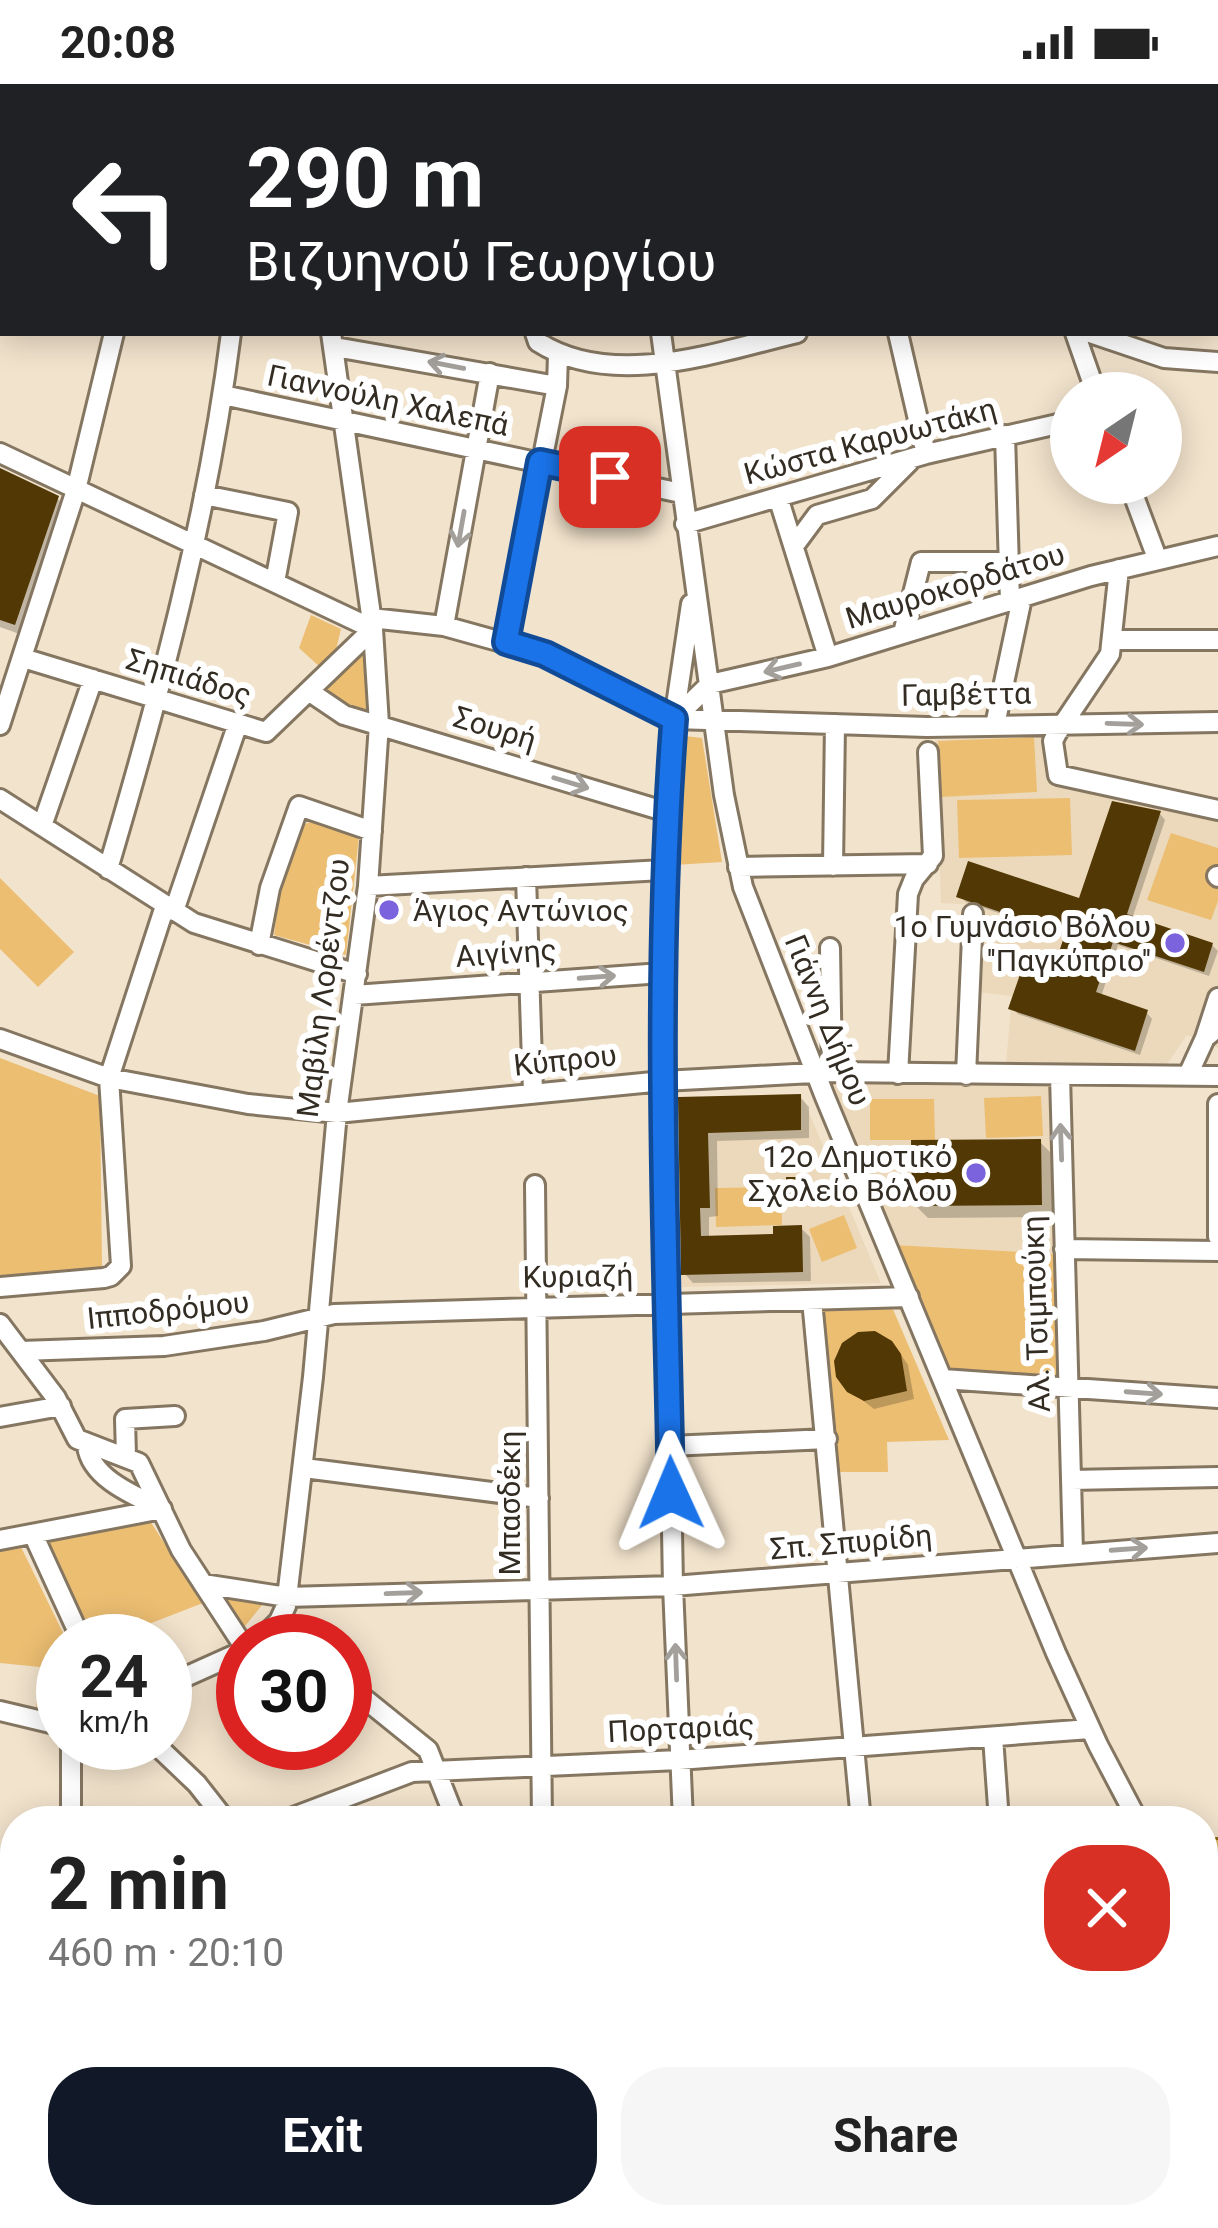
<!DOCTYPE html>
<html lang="en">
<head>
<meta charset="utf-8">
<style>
  body { margin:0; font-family:Roboto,sans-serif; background:#f6f6f6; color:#222; height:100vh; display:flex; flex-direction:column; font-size:45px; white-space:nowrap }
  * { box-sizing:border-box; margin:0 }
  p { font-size:39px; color:#767676 }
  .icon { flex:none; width:66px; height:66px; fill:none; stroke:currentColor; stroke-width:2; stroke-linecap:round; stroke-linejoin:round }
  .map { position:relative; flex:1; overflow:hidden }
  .panel { position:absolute; left:0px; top:1722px; width:1218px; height:423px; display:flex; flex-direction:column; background:#fff; border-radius:48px 48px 0 0; box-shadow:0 6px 30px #0003 }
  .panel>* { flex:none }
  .guide { position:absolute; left:0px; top:0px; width:1218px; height:252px; box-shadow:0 6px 30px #0003; background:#202124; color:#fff; overflow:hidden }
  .needle { width:78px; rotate:215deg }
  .buttons { position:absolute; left:1050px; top:288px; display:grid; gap:24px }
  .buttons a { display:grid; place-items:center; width:132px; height:132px; border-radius:50%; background:#fff; box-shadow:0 6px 30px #0003; font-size:60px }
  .speed { position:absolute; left:36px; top:1530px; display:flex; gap:24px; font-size:60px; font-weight:700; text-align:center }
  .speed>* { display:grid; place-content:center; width:156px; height:156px; border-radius:50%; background:#fff; box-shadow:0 6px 30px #0003; line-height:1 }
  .speed small { font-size:30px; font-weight:400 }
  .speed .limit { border:18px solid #d22; background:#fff; color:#111 }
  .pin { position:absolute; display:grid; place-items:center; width:102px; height:102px; color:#fff; margin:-51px; border-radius:24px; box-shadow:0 6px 18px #0006 }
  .me { position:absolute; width:132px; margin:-66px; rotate:359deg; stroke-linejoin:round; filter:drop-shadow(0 0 9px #0008) }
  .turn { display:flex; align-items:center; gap:42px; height:252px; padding:0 48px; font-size:54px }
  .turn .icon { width:156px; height:156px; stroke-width:2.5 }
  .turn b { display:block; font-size:84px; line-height:102px }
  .round { display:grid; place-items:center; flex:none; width:126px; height:126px; border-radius:48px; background:#f6f6f6 }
  .head { display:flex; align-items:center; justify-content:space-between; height:204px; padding:0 48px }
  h1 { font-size:72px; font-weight:700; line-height:90px }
  .action { display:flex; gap:24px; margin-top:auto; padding:24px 48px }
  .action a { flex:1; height:138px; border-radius:48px; background:#111827; color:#fff; font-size:48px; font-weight:700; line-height:138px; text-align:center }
  .action a+a { background:#f6f6f6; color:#222 }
  .status { display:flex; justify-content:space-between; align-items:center; height:84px; padding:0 60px; background:#fff; direction:ltr }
  .status svg { height:33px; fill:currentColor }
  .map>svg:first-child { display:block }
  .built { fill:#ecd9bb }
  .green { fill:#ecbe72 }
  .shadow { fill:#0003 }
  .building { fill:#513804 }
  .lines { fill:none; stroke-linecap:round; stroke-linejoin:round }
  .minor-casing { stroke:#847661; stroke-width:24 }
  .major-casing { stroke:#90690d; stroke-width:30 }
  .minor { stroke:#fff; stroke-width:18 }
  .major { stroke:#dbb967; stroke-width:24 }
  .oneway { stroke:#a3a09c }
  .route-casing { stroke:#114b97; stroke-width:30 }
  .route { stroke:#1a73e8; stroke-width:21 }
  .poi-dot { fill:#7c63de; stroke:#fff; stroke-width:4.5 }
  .labels { text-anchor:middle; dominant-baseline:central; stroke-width:12; stroke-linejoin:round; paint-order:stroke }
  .street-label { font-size:30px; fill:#322c23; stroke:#fff }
  .poi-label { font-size:30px; fill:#322c23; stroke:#fff; text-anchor:end }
</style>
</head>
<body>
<div class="status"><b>20:08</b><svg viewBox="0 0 49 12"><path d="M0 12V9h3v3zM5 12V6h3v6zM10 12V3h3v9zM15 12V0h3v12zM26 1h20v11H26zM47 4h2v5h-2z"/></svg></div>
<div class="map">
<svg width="1218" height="2144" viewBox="0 0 1218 2144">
  <rect width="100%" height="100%" fill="#f2e3cc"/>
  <path class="built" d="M1040,650l7,5 2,42 169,36v231l-31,-13 -21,31 -160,-2 6,-68 -35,-4 2,-87 -38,-2 -6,-163z
    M825,994l228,3 4,173 -162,-9z
    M801,1010l80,189 -201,4 -3,-189z"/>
  <path class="green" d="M176,0h190l-191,3z
    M311,531l30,14 -6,25 -14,14 -22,-20z
    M360,570h5l4,57 -4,5 -41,-22v-7z
    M685,652l17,2 20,124 -48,3z
    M1034,653l3,55 -96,5 -3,-56z
    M1070,714l2,57 -113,3 -2,-58z
    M312,737l47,15 -13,119 -72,-20 6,-49 21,-60z
    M1171,749l47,15v53l-7,19 -64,-20z
    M0,794l74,74 -36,35 -38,-38z
    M0,974l100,38 2,171 -102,9z
    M1041,1012l2,40 -57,2 -2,-40z
    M870,1015h64l1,41h-65z
    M781,1103l1,38 -66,2 -1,-39z
    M844,1131l13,33 -35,14 -13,-33z
    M895,1161l162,9 5,127 -113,-8z
    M892,1223l57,133 -62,2 1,30h-50l-17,-163z
    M150,1437l53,82 -98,38h-14l-46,-100z
    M21,1463l46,94h-4v74l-27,-6 4,-42 -40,-4v-113z
    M222,1511l41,9 -22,27 -21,-33z"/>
  <path class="shadow" d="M0,388l57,26 13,13 -42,126 -28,-10z
    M1160,730l5,6 -33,99 80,26 6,6 -9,25 -91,-31 -17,52 46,16 5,6 -12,36 -122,-41 -6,-6 42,-31 13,-41 -101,-34 -6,-6 121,6z
    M800,1013l9,10v31l-92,3 1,75 -9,1v22l67,-2 25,-9 9,9 1,44 -118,2 -9,-10 -3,-173z
    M1040,1058l13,13 1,62 -126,1 -13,-13z
    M800,1096l10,9v14h-12l-9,-9z
    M900,1269l8,12 6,34 -40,10 -25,-19z
    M1218,2101v19l-15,6v-20z"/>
  <path class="building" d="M0,384l59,28 -44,129 -15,-5z
    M1112,717l49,10 -34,103 86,29 -9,29 -91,-30 -17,50 52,18 -13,41 -127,-42 16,-46 28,10 13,-39 -109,-37 12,-36 111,37z
    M801,1010v36l-93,3 2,75h-10l1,28 72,-2v-8l29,-1 1,47 -122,3 -3,-178z
    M1041,1055l1,66 -130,1 -1,-66z
    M786,1093h16v18h-16z
    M875,1247l17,10 9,13 6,37 -43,10 -17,-9 -11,-15 -2,-16 8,-18 16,-11z
    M1218,2001v93h-2l-10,-26 -3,1v-63z"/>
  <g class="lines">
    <g class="minor-casing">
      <path id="minor" d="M499,0v3
        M624,0v3
        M826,0l1,3
        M1038,0l1,3
        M167,3l1,-3
        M428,3v-3
        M879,3l8,-3
        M1215,27l3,-1
        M0,60l3,1
        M1215,146l3,-1
        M0,193l3,1
        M535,249l3,9c75,48 179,10 259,-9
        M661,249l63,462 19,92 82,210 231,556 42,92 40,76
        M898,249l28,121
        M1075,249l21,60
        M1090,249l74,25 54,4
        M335,263l222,39
        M223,311l458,98
        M1005,351l5,167
        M0,369l373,176 -107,103 -243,-74
        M1129,399l28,75
        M204,411l84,17 -13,70
        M778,413l50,160
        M685,440l241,-70 145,-33
        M794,462l23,-31 55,-16 37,-37
        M1119,485l-9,85 -53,79 -4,8 5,34 160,35
        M371,534l73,8 101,28 129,65 253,8 291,-5
        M444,542l46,-253
        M903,549l18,-71h87
        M1113,556h105
        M506,558l51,-256 1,-32
        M310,608l34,23 323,97
        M674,635l36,-35 118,-27 263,-81 127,-30
        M0,641l76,-235 38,-157
        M995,641l27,-127
        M0,715l194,124 163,51
        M42,742l51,-147
        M833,782l2,-142
        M738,783l190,-3
        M108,785c52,-176 100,-353 123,-536
        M1217,792l1,1
        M526,793l7,216
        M368,802l295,-16
        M174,827l64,-188
        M259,861l11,-57 29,-82 73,25
        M830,864l2,124
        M354,911l308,-22
        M1205,954l13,-40
        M0,955l109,39 139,26 89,9 326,-32 169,-9 386,4
        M898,990l10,-180 6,-15 19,-23 -5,-104
        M966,991l7,-161
        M1060,991l13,477
        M1188,991l17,-37 13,-11
        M1218,1020v133
        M535,1101l7,636
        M1064,1165l154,2
        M0,1203l104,-9 7,-2 10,-10 -12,-188 56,-172
        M812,1216l49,521
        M0,1240l56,74 21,41 62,24 42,87 62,95
        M21,1267l143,-5 100,-15 70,-17 575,-17
        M943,1295l275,19
        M0,1333l61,-11
        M87,1362c4,33 49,50 75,63
        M670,1362l157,-7
        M126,1372l-1,-37 50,-3
        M304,1384l235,30
        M1071,1396l147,-3
        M33,1450l49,107
        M0,1456l162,-31
        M203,1500l84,13 386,-11 545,-43
        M259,1557l20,-20 7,-15 27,-229 24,-264 31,-227 11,-162 -6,-95 -42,-296
        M345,1599l83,67 28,71
        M165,1602l78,-35
        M0,1627l63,15
        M993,1653l6,84
        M154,1659l43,41 29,37
        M71,1737v-78
        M283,1737l129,-49 267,-12 411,-31
        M683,1737l-10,-235 -11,-613 5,-161 7,-93 17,-115
        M0,1840l15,3
        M1203,1879l15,-3
        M0,1977h15
        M0,2049h15
        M1203,2128l8,-3 7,6
        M705,2130l1,14
        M862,2130l26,14
        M1142,2130l5,14
        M67,2144v-14
        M232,2144l1,-14
        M296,2144l50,-6 146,6
        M501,2144l8,-14
        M601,2144l2,-14
        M797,2144l7,-14
        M1185,2144l3,-11 9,-3"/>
    </g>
    <g class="major-casing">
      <path id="major" d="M1203,1769l15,-1
        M1203,1837l15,23"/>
    </g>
    <use href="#minor" class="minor"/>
    <use href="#major" class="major"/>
  </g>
  <defs><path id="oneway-shaft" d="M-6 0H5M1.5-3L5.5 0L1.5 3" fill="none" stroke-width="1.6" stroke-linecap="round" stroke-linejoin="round" transform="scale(3)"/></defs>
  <g class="oneway">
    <use href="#oneway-shaft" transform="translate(446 281) rotate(-169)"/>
    <use href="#oneway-shaft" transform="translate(461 445) rotate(100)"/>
    <use href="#oneway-shaft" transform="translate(782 584) rotate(167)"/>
    <use href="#oneway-shaft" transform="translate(1125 640) rotate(2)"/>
    <use href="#oneway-shaft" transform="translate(571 699) rotate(17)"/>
    <use href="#oneway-shaft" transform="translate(597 893) rotate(-4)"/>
    <use href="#oneway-shaft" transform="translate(1061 1058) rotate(-92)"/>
    <use href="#oneway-shaft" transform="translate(1144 1309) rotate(4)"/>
    <use href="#oneway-shaft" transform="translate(1129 1465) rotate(-4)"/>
    <use href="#oneway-shaft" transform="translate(404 1509) rotate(-2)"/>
    <use href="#oneway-shaft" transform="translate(676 1578) rotate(-92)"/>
  </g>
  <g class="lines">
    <g class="route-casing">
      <path id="route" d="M610,393l-70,-15 -34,180 39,12 129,65c-20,258 -8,516 -3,774"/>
    </g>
    <use href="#route" class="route"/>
  </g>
  <g class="poi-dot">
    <circle cx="389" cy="826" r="12"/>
    <circle cx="1175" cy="859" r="12"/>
    <circle cx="976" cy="1089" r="12"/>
  </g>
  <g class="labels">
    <g class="street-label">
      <text transform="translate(388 316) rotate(12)">Γιαννούλη Χαλεπά</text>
      <text transform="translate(870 357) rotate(-15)">Κώστα Καρυωτάκη</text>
      <text transform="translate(955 502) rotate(-17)">Μαυροκορδάτου</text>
      <text transform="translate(189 593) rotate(17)">Σηπιάδος</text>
      <text transform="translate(966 610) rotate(-1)">Γαμβέττα</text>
      <text transform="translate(495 644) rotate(17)">Σουρή</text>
      <text transform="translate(506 869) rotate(-4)">Αιγίνης</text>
      <text transform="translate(323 904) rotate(-83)">Μαβίλη Λορέντζου</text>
      <text transform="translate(828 936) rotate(68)">Γιάννη Δήμου</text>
      <text transform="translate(565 976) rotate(-6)">Κύπρου</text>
      <text transform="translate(578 1192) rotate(-1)">Κυριαζή</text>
      <text transform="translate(168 1226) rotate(-6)">Ιπποδρόμου</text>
      <text transform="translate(1036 1230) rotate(-92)">Αλ. Τσιμπούκη</text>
      <text transform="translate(509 1419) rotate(-90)">Μπασδέκη</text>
      <text transform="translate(851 1458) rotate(-5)">Σπ. Σπυρίδη</text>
      <text transform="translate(681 1644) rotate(-3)">Πορταριάς</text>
    </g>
    <g class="poi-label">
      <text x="413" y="826" text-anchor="start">Άγιος Αντώνιος</text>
      <text x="1151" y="842">1ο Γυμνάσιο Βόλου<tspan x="1151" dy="34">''Παγκύπριο''</tspan></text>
      <text x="952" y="1072">12ο Δημοτικό<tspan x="952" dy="34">Σχολείο Βόλου</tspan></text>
    </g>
  </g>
</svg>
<div class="buttons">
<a><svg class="needle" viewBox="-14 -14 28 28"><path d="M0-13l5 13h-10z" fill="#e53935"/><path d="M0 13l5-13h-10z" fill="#767676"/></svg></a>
</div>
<div class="speed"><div>24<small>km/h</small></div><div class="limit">30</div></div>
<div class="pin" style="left:610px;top:393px;background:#d93025"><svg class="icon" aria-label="arrive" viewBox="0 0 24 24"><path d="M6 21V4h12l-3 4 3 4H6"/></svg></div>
<svg class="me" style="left:671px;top:1409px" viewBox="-20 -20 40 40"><path d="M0-17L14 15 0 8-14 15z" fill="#1a73e8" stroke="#fff" stroke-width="4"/></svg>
<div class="guide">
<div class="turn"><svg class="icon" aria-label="left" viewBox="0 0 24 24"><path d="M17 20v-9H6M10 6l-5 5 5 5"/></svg><div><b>290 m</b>Βιζυηνού Γεωργίου</div></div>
</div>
<section class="panel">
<div class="head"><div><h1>2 min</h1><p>460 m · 20:10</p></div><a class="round" style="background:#d93025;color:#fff"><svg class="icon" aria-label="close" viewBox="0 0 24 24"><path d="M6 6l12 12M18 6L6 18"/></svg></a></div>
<div class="action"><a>Exit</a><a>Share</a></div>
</section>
</div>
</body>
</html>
